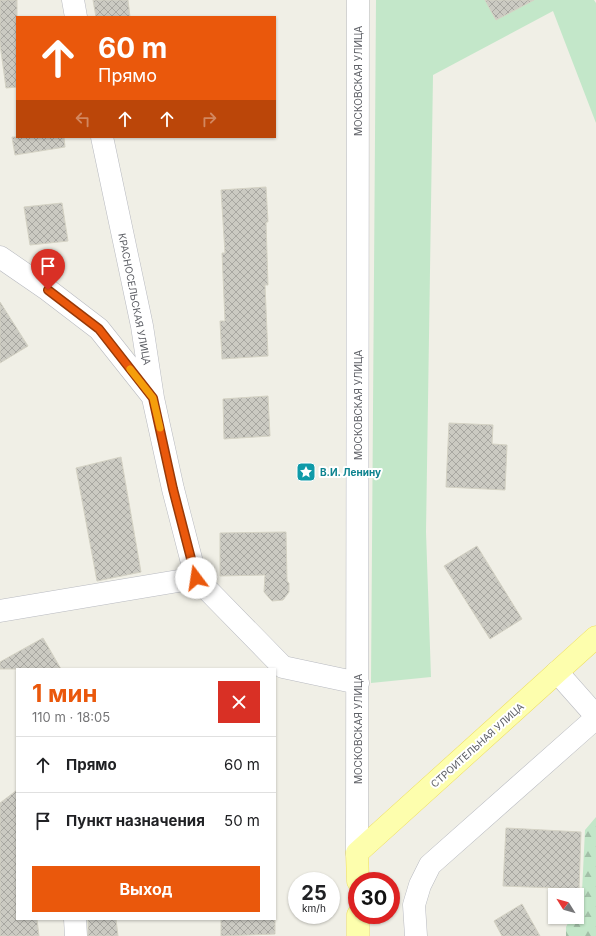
<!DOCTYPE html>
<html lang="ru">
<head>
<meta charset="utf-8">
<style>
  body { margin:0; font-family:Inter,sans-serif; background:#f6f6f6; color:#202124; height:100vh; display:flex; flex-direction:column; font-size:15px; white-space:nowrap }
  * { box-sizing:border-box; margin:0 }
  p { font-size:13px; color:#757577 }
  .icon { flex:none; width:22px; height:22px; fill:none; stroke:currentColor; stroke-width:2; stroke-linecap:round; stroke-linejoin:round }
  .map { position:relative; flex:1; overflow:hidden }
  .side { position:absolute; left:16px; top:668px; width:260px; height:252px; display:flex; flex-direction:column; background:#fff; border-radius:0px; box-shadow:0 1px 3px #0004 }
  .side>* { flex:none }
  .hud { position:absolute; left:16px; top:16px; width:260px; height:122px; border-radius:0px; box-shadow:0 1px 3px #0004; background:#ea580c; color:#fff; overflow:hidden }
  .needle { width:26px; rotate:307deg }
  .tools { position:absolute; left:548px; top:888px; display:grid; gap:8px }
  .tools a { display:grid; place-items:center; width:36px; height:36px; border-radius:0px; background:#fff; box-shadow:0 1px 3px #0004; font-size:20px }
  .speed { position:absolute; left:288px; top:872px; display:flex; gap:8px; font-size:20px; font-weight:700; text-align:center }
  .speed>* { display:grid; place-content:center; width:52px; height:52px; border-radius:50%; background:#fff; box-shadow:0 1px 3px #0004; line-height:1 }
  .speed small { font-size:10px; font-weight:400 }
  .speed .limit { border:6px solid #d22; background:#fff; color:#111 }
  .pin { position:absolute; display:grid; place-items:center; width:34px; height:34px; color:#fff; margin:-41px -17px; border-radius:50% 50% 50% 0; rotate:-45deg; box-shadow:0 0 4px #0007 }
  .pin .icon { rotate:45deg }
  .me { position:absolute; width:44px; margin:-22px; rotate:346deg; stroke-linejoin:round; filter:drop-shadow(0 0 3px #0008) }
  .turn { display:flex; align-items:center; gap:14px; height:84px; padding:0 16px; font-size:18px }
  .turn .icon { width:52px; height:52px; stroke-width:2.5 }
  .turn b { display:block; font-size:28px; line-height:34px }
  .lanes { display:flex; align-items:center; height:38px; padding:0 16px; background:#0003; justify-content:center; gap:20px; direction:ltr }
  .lanes .off { opacity:.35 }
  .round { display:grid; place-items:center; flex:none; width:42px; height:42px; border-radius:0px; background:#f6f6f6 }
  .head { display:flex; align-items:center; justify-content:space-between; height:68px; padding:0 16px }
  h1 { font-size:24px; font-weight:700; line-height:30px; color:#ea580c }
  .button { display:flex; gap:8px; margin-top:auto; padding:8px 16px }
  .button a { flex:1; height:46px; border-radius:0px; background:#ea580c; color:#fff; font-size:16px; font-weight:700; line-height:46px; text-align:center }
  ul { padding:0; list-style:none }
  li { display:flex; align-items:center; gap:12px; height:56px; padding:0 16px; border-top:1px solid #e0e0e0 }
  li div { flex:1 }
  li b { display:block; font-size:15px }
  li em { font-style:normal }
  .map>svg:first-child { display:block }
  .green { fill:#c3e7c9 }
  .forest { fill:url(#forest-firs) }
  .building { fill:url(#building-cross-hatch); stroke:#d4d2c4 }
  .lines { fill:none; stroke-linecap:round; stroke-linejoin:round }
  .minor-casing { stroke:#b8bac0; stroke-width:23 }
  .major-casing { stroke:#efdf60; stroke-width:23 }
  .minor { stroke:#fff; stroke-width:22 }
  .major { stroke:#fdfead; stroke-width:22 }
  .route-casing { stroke:#983908; stroke-width:10 }
  .route { stroke:#ea580c; stroke-width:7 }
  .slow { stroke:#f59e0b; stroke-width:7 }
  .labels { text-anchor:middle; dominant-baseline:central; stroke-width:4; stroke-linejoin:round; paint-order:stroke }
  .street-label { font-size:10px; fill:#5e6066; stroke:#fff }
  .culture-label { font-size:10px; font-weight:bold; fill:#0d838f; stroke:#fff; text-anchor:start }
</style>
</head>
<body>
<div class="map">
<svg width="596" height="936" viewBox="0 0 596 936">
  <defs>
    <pattern id="forest-firs" width="22" height="20" patternUnits="userSpaceOnUse"><rect width="22" height="20" fill="#c3e7c9"/><path d="M5 1l3.5 6h-7zM16 11l3.5 6h-7z" fill="#a2bfa7"/></pattern>
    <pattern id="building-cross-hatch" width="8" height="8" patternUnits="userSpaceOnUse"><rect width="8" height="8" fill="#cbcac2"/><path d="M0 0l8 8M0 8l8-8" fill="none" stroke="#a8a7a1"/></pattern>
  </defs>
  <rect width="100%" height="100%" fill="#f0efe6"/>
  <path class="green" d="M376,0h218l2,3v120l-43,-112 -120,64 -7,457 5,145 -60,6z"/>
  <path class="forest" d="M596,817v119h-30v-9l5,-10h6v-14l5,-11 3,-62z"/>
  <path class="building" d="M0,0h17v87l-11,1 -6,-44z
    M93,0h35l2,17h-34z
    M485,0h49l-38,20z
    M12,137h52l1,10 -50,8z
    M266,187l2,35h-2l2,63h-3l3,71 -46,3 -2,-38h5l-3,-68h3l-4,-63z
    M62,203l6,38 -38,4 -6,-38z
    M0,302l28,44 -28,17z
    M268,396l2,40 -46,3 -1,-40z
    M449,423l44,2 -1,19 15,1 -2,45 -59,-3z
    M121,457l20,115 -44,9 -21,-113z
    M286,532l1,49 2,2v9l-6,8 -11,1 -8,-9 1,-17 -45,1v-43z
    M477,546l45,73 -32,20 -46,-73z
    M43,638l18,31h-61v-7z
    M17,790v129h20l2,17h-39v-133z
    M506,828l75,4 -2,57 -76,-3z
    M522,904l18,32h-38l-8,-15z
    M88,919h28l2,17h-30z
    M221,919h54v15l-54,2z"/>
  <g class="lines">
    <g class="minor-casing">
      <path id="minor" d="M73,0l3,17
        M102,137l40,189 11,72 20,91 23,89
        M0,257l48,33 51,39 54,68
        M0,611l196,-33 87,89 75,16
        M557,672l39,44
        M357,853l1,-853
        M75,919l1,17
        M416,936l-2,-31 6,-20 10,-20 166,-147"/>
    </g>
    <g class="major-casing">
      <path id="major" d="M358,881l-1,-28 239,-216
        M358,915v21"/>
    </g>
    <use href="#minor" class="minor"/>
    <use href="#major" class="major"/>
  </g>
  <g class="lines">
    <g class="route-casing">
      <path id="route" d="M48,290l51,39 54,69 20,91 23,89"/>
    </g>
    <use href="#route" class="route"/>
    <path class="slow" d="M130,369l23,29 7,30"/>
  </g>
  <defs>
    <g id="sight-square" transform="scale(1)"><rect x="-9" y="-9" width="18" height="18" rx="4" fill="#0f9aa8" stroke="#fff"/><path d="M0-6L1.8-2.2L6-1.7L2.9 1.2L3.7 5.4L0 3.3L-3.7 5.4L-2.9 1.2L-6-1.7L-1.8-2.2Z" fill="#fff"/></g>
  </defs>
  <g fill-rule="evenodd">
    <use href="#sight-square" x="306" y="472"/>
  </g>
  <g class="labels">
    <g class="street-label">
      <text transform="translate(358 81) rotate(-90)">МОСКОВСКАЯ УЛИЦА</text>
      <text transform="translate(135 299) rotate(79)">КРАСНОСЕЛЬСКАЯ УЛИЦА</text>
      <text transform="translate(358 405) rotate(-90)">МОСКОВСКАЯ УЛИЦА</text>
      <text transform="translate(358 729) rotate(-90)">МОСКОВСКАЯ УЛИЦА</text>
      <text transform="translate(477 745) rotate(-42)">СТРОИТЕЛЬНАЯ УЛИЦА</text>
    </g>
    <g class="culture-label">
      <text x="320" y="472">В.И. Ленину</text>
    </g>
  </g>
</svg>
<div class="tools">
<a><svg class="needle" viewBox="-14 -14 28 28"><path d="M0-13l5 13h-10z" fill="#e53935"/><path d="M0 13l5-13h-10z" fill="#757577"/></svg></a>
</div>
<div class="speed"><div>25<small>km/h</small></div><div class="limit">30</div></div>
<div class="pin" style="left:48px;top:290px;background:#d93025"><svg class="icon" aria-label="arrive" viewBox="0 0 24 24"><path d="M6 21V4h12l-3 4 3 4H6"/></svg></div>
<svg class="me" style="left:196px;top:578px" viewBox="-20 -20 40 40"><circle r="19" fill="#fff"/><path d="M0-13L10 11 0 6-10 11z" fill="#ea580c"/></svg>
<div class="hud">
<div class="turn"><svg class="icon" aria-label="ahead" viewBox="0 0 24 24"><path d="M12 20V5M6 11l6-6 6 6"/></svg><div><b>60 m</b>Прямо</div></div>
<div class="lanes"><svg class="icon off" aria-label="left" viewBox="0 0 24 24"><path d="M17 20v-9H6M10 6l-5 5 5 5"/></svg><svg class="icon" aria-label="ahead" viewBox="0 0 24 24"><path d="M12 20V5M6 11l6-6 6 6"/></svg><svg class="icon" aria-label="ahead" viewBox="0 0 24 24"><path d="M12 20V5M6 11l6-6 6 6"/></svg><svg class="icon off" aria-label="right" viewBox="0 0 24 24"><path d="M7 20v-9h11M14 6l5 5-5 5"/></svg></div>
</div>
<section class="side">
<div class="head"><div><h1>1 мин</h1><p>110 m · 18:05</p></div><a class="round" style="background:#d93025;color:#fff"><svg class="icon" aria-label="close" viewBox="0 0 24 24"><path d="M6 6l12 12M18 6L6 18"/></svg></a></div>
<ul>
<li><svg class="icon" aria-label="ahead" viewBox="0 0 24 24"><path d="M12 20V5M6 11l6-6 6 6"/></svg><div><b>Прямо</b></div><em>60 m</em></li>
<li><svg class="icon" aria-label="arrive" viewBox="0 0 24 24"><path d="M6 21V4h12l-3 4 3 4H6"/></svg><div><b>Пункт назначения</b></div><em>50 m</em></li>
</ul>
<div class="button"><a>Выход</a></div>
</section>
</div>
</body>
</html>
